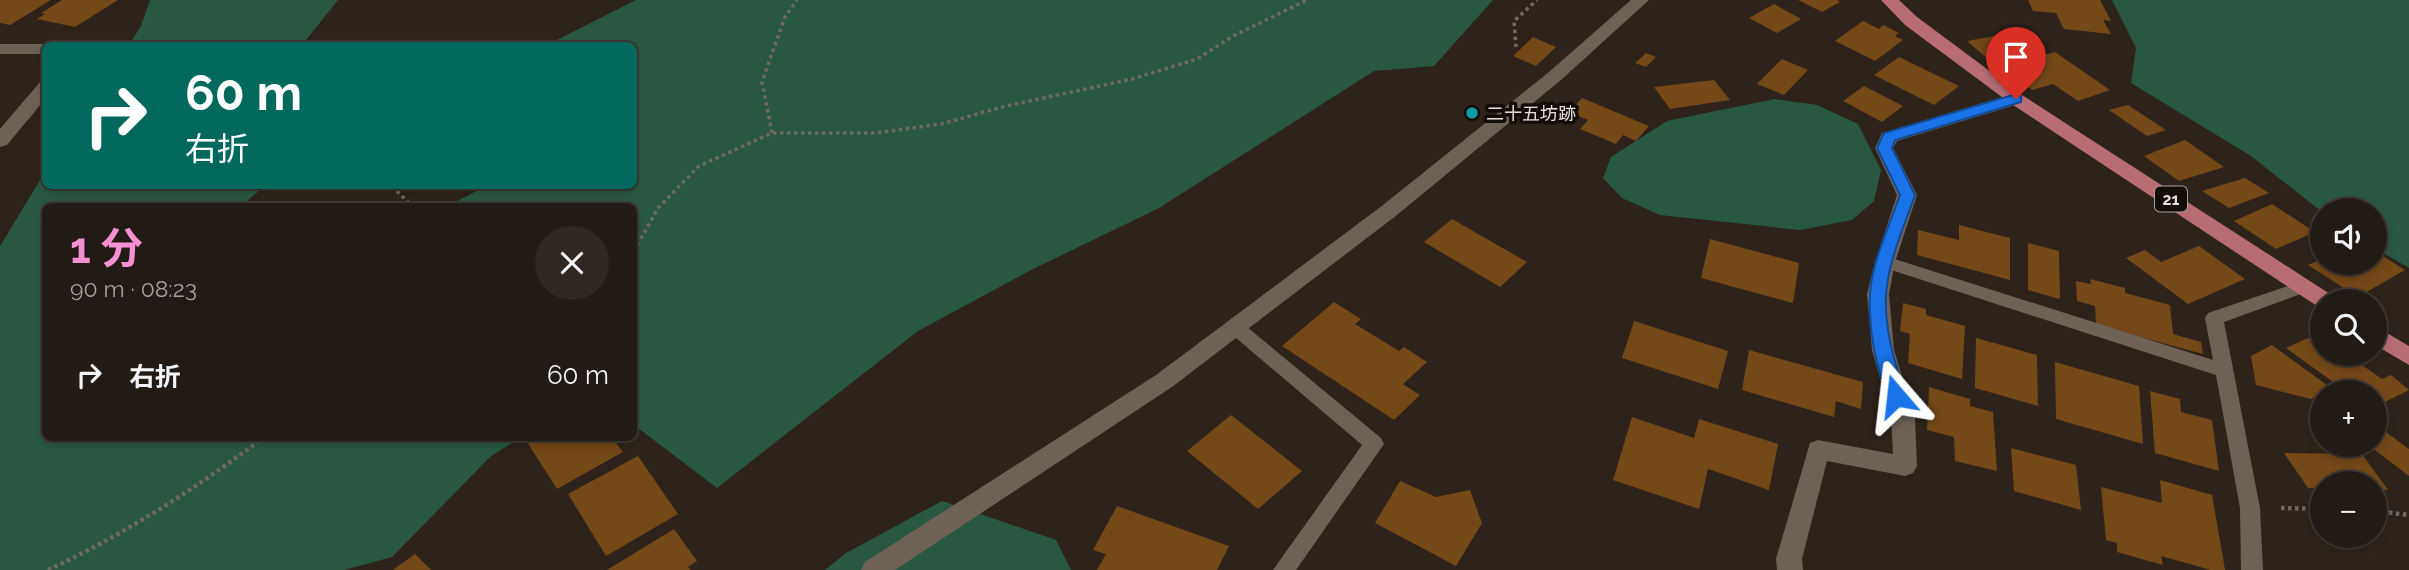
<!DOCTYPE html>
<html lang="ja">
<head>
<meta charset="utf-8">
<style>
  body { margin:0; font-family:Raleway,"Noto Sans JP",sans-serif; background:#2e2722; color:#f1f3f6; height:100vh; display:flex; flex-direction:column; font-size:26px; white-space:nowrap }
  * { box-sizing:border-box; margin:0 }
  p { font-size:23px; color:#a2a1a0 }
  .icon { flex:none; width:38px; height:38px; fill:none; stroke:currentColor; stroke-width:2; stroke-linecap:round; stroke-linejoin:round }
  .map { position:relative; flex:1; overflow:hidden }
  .drawer { position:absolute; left:42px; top:203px; width:595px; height:238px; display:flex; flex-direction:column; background:#221a14; border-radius:10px; box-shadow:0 4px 10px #0003,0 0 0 2px #3f3834 }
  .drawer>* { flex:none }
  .banner { position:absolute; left:42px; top:42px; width:595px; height:147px; border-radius:10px; box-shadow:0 4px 10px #0003,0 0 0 2px #3f3834; background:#00695c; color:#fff; overflow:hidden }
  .buttons { position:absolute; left:2310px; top:198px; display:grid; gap:14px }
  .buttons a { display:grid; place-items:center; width:77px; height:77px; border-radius:50%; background:#221a14; box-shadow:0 4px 10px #0003,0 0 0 2px #3f3834; font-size:35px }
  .pin { position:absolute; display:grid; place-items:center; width:60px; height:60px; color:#fff; margin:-72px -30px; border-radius:50% 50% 50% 0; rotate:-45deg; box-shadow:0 0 7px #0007 }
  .pin .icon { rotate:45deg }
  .me { position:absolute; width:77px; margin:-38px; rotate:343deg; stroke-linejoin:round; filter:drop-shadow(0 0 5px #0008) }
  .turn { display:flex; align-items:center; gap:24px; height:147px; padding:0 28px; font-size:32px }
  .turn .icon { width:91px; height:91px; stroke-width:2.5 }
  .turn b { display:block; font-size:49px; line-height:60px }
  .round { display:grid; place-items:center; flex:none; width:74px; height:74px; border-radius:37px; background:#2e2722 }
  .summary { display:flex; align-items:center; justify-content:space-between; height:119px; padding:0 28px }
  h1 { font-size:42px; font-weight:700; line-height:52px; color:#f591d2 }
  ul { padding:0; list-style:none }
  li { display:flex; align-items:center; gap:21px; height:105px; padding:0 28px }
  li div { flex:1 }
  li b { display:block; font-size:26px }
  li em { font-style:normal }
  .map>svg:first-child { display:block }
  .green { fill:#295842 }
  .building { fill:#744817 }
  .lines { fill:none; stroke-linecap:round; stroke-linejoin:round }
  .path-far1 { stroke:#716860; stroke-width:3.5; stroke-dasharray:3.5 3.5; stroke-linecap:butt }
  .path { stroke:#716860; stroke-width:4.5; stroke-dasharray:3.5 3.5; stroke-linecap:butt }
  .service { fill:#6e6257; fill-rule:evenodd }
  .minor { fill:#6e6257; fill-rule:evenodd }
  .primary { fill:#b86d75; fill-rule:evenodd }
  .route { fill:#1a73e8; stroke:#114b97; stroke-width:2 }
  .culture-dot { fill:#0f9aa8; stroke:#120d09; stroke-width:2.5 }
  .labels { text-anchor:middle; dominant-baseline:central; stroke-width:7; stroke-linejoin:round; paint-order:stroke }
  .shield { fill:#120d09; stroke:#a6a09b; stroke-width:2 }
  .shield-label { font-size:16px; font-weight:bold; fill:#e6dfd9 }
  .poi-label { font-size:18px; fill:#e6dfd9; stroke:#120d09; text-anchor:start }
</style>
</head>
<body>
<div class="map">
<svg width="2409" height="570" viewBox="0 0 2409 570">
  <rect width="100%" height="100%" fill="#2d231a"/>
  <path class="green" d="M150,0h188l-36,45h-173l12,-19z
    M636,0h857l-59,66 -60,5 -215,137 -128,62 -113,61 -201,157 -83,-63v-219h-186l38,-20h148v-140l-87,-1z
    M2112,0h297v268l-34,-20v-38l-53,2 -71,-56 -120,-73 5,-35z
    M1775,99l42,6 41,19 23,46 -7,31 -22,19 -52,10 -140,-15 -38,-17 -19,-20 8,-21 56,-36z
    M45,172l1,14h219l-24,20h-195v232h474l-29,18 -99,101 -48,13h-344v-324z
    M942,501l114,39 15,30h-246l21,-17z"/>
  <path class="building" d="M0,0h51l-41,25 -10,-2z
    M62,0h56l-43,27 -38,-8 8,-5 -4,-1z
    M1798,0h39l3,2 -18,10z
    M2028,0h72l11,21 -8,-1 8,14 -47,-5 -8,-16 -23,-2z
    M1774,4l27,15 -24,14 -28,-15z
    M1863,21l16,8 4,-4 16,8 -4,3 8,4 -28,21 -40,-20z
    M2022,31l24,20 -56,10 -23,-20z
    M1533,37l23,10 -20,19 -23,-10z
    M2055,52l55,38 -32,11 -25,-17 -21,6 -33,-23z
    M1646,53l10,4 -10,10 -11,-4z
    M1899,57l60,29 -25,19 -60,-30z
    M1782,59l26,11 -24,25 -27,-11z
    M1714,80l16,20 -60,9 -16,-22z
    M1864,86l39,20 -21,16 -39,-21z
    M1582,98l67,28 -13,15 -13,-6 -7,9 -36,-15 8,-9 -19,-8z
    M2128,105l38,25 -19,6 -38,-26z
    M2185,140l39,27 -45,14 -35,-25z
    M2245,178l24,15 -40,15 -27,-17z
    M2272,204l43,28 -39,17 -42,-28z
    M1452,219l75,43 -27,25 -76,-45z
    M1959,225l51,13v42l-93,-25 1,-25 41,10z
    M1710,239l89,24 -6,40 -92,-25z
    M2028,243l31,8 1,48 -32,-9z
    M2199,246l46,33 -57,25 -62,-46 19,-8 16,12z
    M2375,251l30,19 -47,27 -50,-32 14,-6v3h53z
    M2090,279l35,9v5l45,12 3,29 28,8 2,12 -107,-29 -1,-19 -18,-5 -1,-20 15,3z
    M1334,302l27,17 -6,5 44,27 5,-4 23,15 -24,22 17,11 -26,25 -112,-74z
    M1903,303l23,6v6l39,11 -3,53 -54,-16 2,-29 -10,-3z
    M1634,321l94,30 -10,38 -96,-31z
    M1976,338l61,17 1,51 -63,-18z
    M2308,338l14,10v6h24l36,25 9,-4 18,15 -34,17v-15h-28l-61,-44z
    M2272,345l59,43 -20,11 -55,-14 -5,-29z
    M1749,350l114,32 -2,27 -25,-8 -2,16 -92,-27z
    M2055,362l84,24 4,58 -87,-25z
    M1929,387l41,12v7l23,6 4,59 -42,-10 -1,-24 -27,-7z
    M2150,391l30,8 1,13 31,8 7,51 -64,-18z
    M1231,415l71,56 -44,38 -71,-58z
    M1632,417l62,21 5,-19 79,25 -9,46 -61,-21 -9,40 -86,-29z
    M2375,424l34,25v27l-42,-32h8z
    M536,438h76l11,14 -66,37 -30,-47z
    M2011,448l65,17 5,45 -67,-19z
    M2284,453l78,1 26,36 -13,-1v-6h-53v5h-14z
    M638,456l40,58 -72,42 -38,-62z
    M2160,480l52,15 13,75h-14l-50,-14 2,9 -46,-13v-9l-11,-3 -5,-53 61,16z
    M1400,481l36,16 34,-7 12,33 -26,43 -81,-43z
    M1117,506l112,40 -12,24h-120l9,-16 -13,-4z
    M674,529l23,32 -9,6 3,3h-84z
    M415,554l16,16h-38z"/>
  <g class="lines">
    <path class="path-far1" d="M1516,47l-2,-26 23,-21
      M772,133l-10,-51 23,-65 12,-17
      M392,186l20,20
      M634,251l24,-43 41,-42 73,-33h103l66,-9 65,-18 126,-27 65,-20 36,-23 74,-36"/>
    <path class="path" d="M2281,508l41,1
      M2375,511l34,4
      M48,570c77,-36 147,-81 215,-132"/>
    <path class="service" d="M1885,256l328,104 -8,-42 3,-5 89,-30h12l3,4 -3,4 -85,31 36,186 3,62h-22l-1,-62 -24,-133 -337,-109 -3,-4z
      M1235,320l6,2 140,116 3,6 -88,126h-23l89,-125 -133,-113 -3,-5 3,-5z"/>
    <path class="minor" d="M1631,0h18l-88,80 -164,135 -225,172 -277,183h-34l4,-8 291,-187 227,-170 166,-133z
      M0,44h46l6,2h-6v8h-46z
      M46,81v17l-39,47 -7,2v-18l40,-47z
      M2016,93l6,2 3,4 -3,4 -125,38 -4,7 24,47 -22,67 -6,32 5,56 21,68 2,48 -4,7 -8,3 -78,-15 -25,98 1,11h-26l-1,-11 34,-116 8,-3 75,14 -2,-36 -19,-68 -5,-56 8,-32 22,-67 -22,-47 7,-15z"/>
    <path class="primary" d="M1881,0h18l18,17 105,78 311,201 3,5h-14v7l-5,-2 -307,-203 -105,-78z
      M2375,326l34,20v19l-34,-20z"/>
  </g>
  <path class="route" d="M2016,94l5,2v6l-126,38 -3,8 23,47c-11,32 -27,66 -29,100 -2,34 9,68 19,101l-3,4h-12c-14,-27 -22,-75 -20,-106 2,-33 19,-67 30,-99l-23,-47 7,-15z"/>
  <circle class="culture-dot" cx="1472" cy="113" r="7"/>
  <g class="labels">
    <rect class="shield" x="2155" y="186.5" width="32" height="25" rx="5"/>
    <g class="shield-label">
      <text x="2171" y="199">21</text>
    </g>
    <g class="poi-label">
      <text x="1486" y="113">二十五坊跡</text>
    </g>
  </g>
</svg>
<div class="buttons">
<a><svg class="icon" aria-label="sound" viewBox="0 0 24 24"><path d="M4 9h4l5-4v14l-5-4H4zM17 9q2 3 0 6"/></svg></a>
<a><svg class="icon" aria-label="search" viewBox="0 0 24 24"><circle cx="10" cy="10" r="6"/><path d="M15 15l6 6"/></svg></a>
<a>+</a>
<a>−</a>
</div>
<div class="pin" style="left:2016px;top:99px;background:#d93025"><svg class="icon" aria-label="arrive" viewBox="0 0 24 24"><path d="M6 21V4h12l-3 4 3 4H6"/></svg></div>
<svg class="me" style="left:1896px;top:396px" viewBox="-20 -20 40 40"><path d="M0-17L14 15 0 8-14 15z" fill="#1a73e8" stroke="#fff" stroke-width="4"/></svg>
<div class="banner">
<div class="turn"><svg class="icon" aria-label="right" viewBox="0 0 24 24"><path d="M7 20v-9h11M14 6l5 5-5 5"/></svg><div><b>60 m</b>右折</div></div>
</div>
<section class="drawer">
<div class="summary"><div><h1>1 分</h1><p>90 m · 08:23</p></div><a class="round"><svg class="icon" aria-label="close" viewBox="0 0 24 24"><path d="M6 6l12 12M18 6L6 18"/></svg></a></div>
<ul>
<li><svg class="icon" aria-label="right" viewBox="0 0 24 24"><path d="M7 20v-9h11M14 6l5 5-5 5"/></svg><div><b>右折</b></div><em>60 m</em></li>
</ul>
</section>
</div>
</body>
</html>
